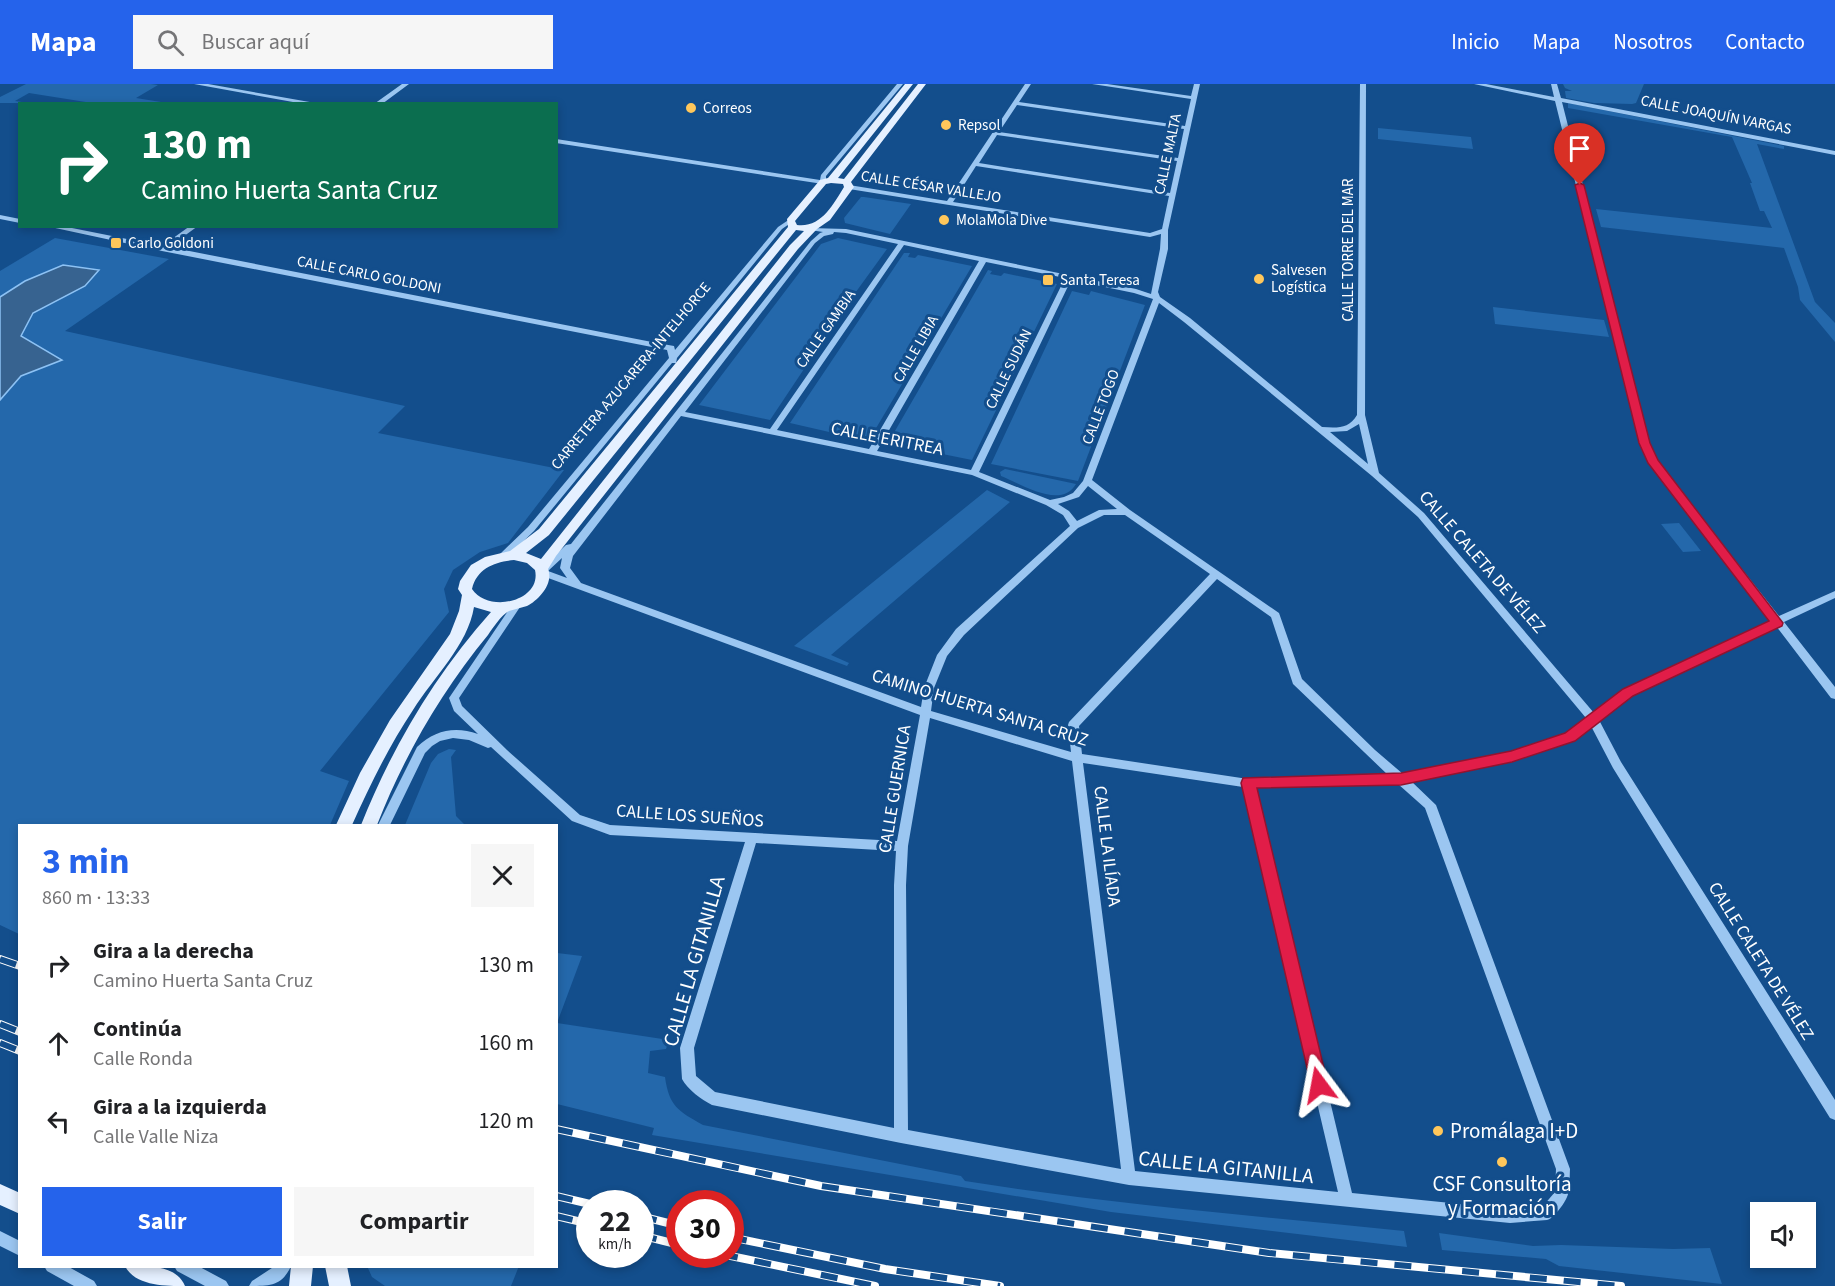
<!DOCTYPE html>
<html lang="es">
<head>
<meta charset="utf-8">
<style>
  body { margin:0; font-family:"Source Sans 3",sans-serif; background:#f6f6f6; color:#202124; height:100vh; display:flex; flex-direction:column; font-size:22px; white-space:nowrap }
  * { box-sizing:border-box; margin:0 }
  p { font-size:20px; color:#757577 }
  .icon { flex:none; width:33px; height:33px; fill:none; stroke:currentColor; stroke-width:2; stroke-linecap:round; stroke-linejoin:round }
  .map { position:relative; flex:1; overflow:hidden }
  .details { position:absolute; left:18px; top:740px; width:540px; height:444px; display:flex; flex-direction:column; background:#fff; border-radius:0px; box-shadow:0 3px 9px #0003 }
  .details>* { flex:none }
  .top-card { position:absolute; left:18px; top:18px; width:540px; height:126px; border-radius:0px; box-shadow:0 3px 9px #0003; background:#0b6e4f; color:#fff; overflow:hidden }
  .tools { position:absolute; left:1750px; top:1118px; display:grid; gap:12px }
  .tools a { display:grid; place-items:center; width:66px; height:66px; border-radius:0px; background:#fff; box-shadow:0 3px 9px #0003; font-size:30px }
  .speed { position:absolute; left:576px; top:1106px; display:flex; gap:12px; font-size:30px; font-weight:700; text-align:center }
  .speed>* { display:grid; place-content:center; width:78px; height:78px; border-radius:50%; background:#fff; box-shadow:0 3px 9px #0003; line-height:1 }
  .speed small { font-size:15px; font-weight:400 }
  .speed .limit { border:9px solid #d22; background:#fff; color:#111 }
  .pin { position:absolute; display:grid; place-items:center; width:51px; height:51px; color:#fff; margin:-62px -26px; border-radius:50% 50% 50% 0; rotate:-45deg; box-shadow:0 0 6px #0007 }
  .pin .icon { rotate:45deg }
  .me { position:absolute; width:66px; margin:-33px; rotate:347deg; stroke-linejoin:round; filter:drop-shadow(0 0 4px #0008) }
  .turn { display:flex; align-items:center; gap:21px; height:126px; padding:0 24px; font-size:27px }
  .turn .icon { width:78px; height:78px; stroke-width:2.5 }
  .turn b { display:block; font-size:42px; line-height:51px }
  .round { display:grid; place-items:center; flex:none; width:63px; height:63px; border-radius:0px; background:#f6f6f6 }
  .overview { display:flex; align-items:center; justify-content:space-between; height:102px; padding:0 24px }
  h1 { font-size:36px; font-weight:700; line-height:45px; color:#2563eb }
  .action { display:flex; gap:12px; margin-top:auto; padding:12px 24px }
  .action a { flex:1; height:69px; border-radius:0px; background:#2563eb; color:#fff; font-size:24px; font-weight:700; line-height:69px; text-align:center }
  .action a+a { background:#f6f6f6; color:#202124 }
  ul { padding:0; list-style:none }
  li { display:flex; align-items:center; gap:18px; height:78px; padding:0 24px }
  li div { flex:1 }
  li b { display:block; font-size:22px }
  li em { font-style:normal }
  header { display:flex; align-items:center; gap:36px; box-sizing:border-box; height:84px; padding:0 30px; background:#2563eb; color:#fff }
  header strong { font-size:28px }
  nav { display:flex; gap:33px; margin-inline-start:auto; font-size:21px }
  .search { width:420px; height:54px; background:#f6f6f6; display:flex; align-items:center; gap:15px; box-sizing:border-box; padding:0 21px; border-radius:0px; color:#757577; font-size:22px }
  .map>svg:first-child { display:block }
  .green { fill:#2468ab }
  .water { fill:#376390; stroke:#8dc2f4; stroke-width:1.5 }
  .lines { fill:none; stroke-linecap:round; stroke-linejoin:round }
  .minor { fill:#9bc6f1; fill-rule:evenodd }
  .major { fill:#e5f0ff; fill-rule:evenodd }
  .rail-casing { stroke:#fff; stroke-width:8 }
  .rail { stroke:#134e8c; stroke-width:6; stroke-dasharray:17; stroke-linecap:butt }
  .route { fill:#e11d48; stroke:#92132f; stroke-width:1.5 }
  .poi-dot { fill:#ffc75b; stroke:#134e8c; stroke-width:2 }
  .labels { text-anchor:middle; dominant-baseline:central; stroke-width:6; stroke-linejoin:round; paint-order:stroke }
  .far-poi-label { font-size:15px; fill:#fff; stroke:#134e8c; text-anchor:start }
  .far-street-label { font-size:15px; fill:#fff; stroke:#134e8c }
  .street-label { font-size:18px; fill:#fff; stroke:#134e8c }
  .near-street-label { font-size:21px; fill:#fff; stroke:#134e8c }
  .near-poi-label { font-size:21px; fill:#fff; stroke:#134e8c; text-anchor:start }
</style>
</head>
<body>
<header>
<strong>Mapa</strong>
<div class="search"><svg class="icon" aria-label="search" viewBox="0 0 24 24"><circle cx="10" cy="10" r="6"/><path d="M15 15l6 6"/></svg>Buscar aquí</div>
<nav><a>Inicio</a><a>Mapa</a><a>Nosotros</a><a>Contacto</a></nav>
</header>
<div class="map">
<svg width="1835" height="1202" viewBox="0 0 1835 1202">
  <rect width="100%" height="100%" fill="#134e8c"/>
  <path class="green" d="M26,0h125l7,1 -22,13 25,4 -69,1 -63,-10 -14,8 14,2h-29v-6z
    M1563,0h81l-8,19 -4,1 -38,-1 -28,-5 -1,-7h7l-7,-3z
    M1568,19l216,43v3l-27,-5 58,158 20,21v19l-35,-42 -2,-13 -14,-39 -183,-21 -5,-18 176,19 -8,-17h-4l-10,-28h2l-20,-46 -164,-29z
    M1378,44l93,9 2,12 -95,-10z
    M861,113h3l47,7 -21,30 -45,-11 -1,-5z
    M55,154l114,21 -104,72 340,75 -27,27 186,37 -56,73 -28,9 -27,18 -9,19 5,23 -129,159 29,10 -19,44h-310l-1,109 -19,-9v-525l21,-24 40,-16 -41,-24 13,-23 52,-27 -60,-5 -25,16v-26z
    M838,154l49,11 -34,47 -8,-2 -4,8 7,1 -34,52 -9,-2 -8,10 9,3 -36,54 -71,-15 122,-161z
    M904,169h6l-2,4 7,1 3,-3 54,11 -100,169 -8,5 -74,-17z
    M988,186l4,1 -2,3 11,2 3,-3 53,11 -85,176 -84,-17z
    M1072,207l17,4 2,-4 54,14 -67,176 -87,-17z
    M1493,223l111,13 5,17 -114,-13z
    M1005,385l71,15c-15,26 -55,0 -75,-8l-1,-4z
    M987,406l23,12 -179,153 18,8 -2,3 -53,-20z
    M1679,439l22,28 -18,1 -22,-28z
    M449,665l7,1 -5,7 5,59 9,9h-60l26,-62 7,-9z
    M557,869l25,3 -25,67 112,17 -3,9 -16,2 -2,22 17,4c4,29 13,34 38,48l258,51 4,5c145,23 293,35 439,50l3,16 -296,-35 -459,-77 2,-7 -97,-24z
    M1439,1149l94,13 28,-1 112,4 37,-1 12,36 -163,-18 -13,-7 -104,-9z
    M367,1182h152l-8,20h-126l-13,-9z"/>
  <path class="water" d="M63,181l36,5 -14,16 -52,27 -12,23 41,24 -41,16 -21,24v-103l25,-16z"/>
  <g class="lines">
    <path class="minor" d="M194,0h14l113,20h-17z
      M402,0h7l-27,20h-8z
      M897,0h6l-77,92v6l-3,2 -267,-41v-4l264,41 1,-5z
      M1025,0h6l-12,18 166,24 6,-27 -99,-15h15l84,12 3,-12h6l-32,146v19l-10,43 2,5 30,21 132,109c15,1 27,2 35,-12l3,-331h6l-1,331 14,58 45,40 170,200 30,-24 147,-69 -122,-157 -9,-20 -85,-342 -81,-17h12l68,13 -3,-13h6l4,14 274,53v4l-273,-53 86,341 8,17 123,156 56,-25v7l-51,24 51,65v12l-4,-1 -55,-72 -144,69 -33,25 22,42 214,338v20l-5,-2 -217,-350 -22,-42 -17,14 -62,21 -101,20 25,24 134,364c-1,20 2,25 -12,42 -4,4 -5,7 -11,9l-37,3 -381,-38 -228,-42 -189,-38c-10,-5 -25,-16 -30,-26l-2,-31 65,-206 -135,-7 -38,-14 -81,-74 -3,1 -19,-8 -16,-2 -13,3 -8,5 -7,7 -35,72h-12l39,-78c18,-17 38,-21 61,-13l-24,-23 -5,-13 65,-96 3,-1 5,3 -63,94 3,8 45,44 73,65 30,10 287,16 23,-126 -380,-140 -2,-4 28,-26 5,-1 240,-303 9,-8 3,-1 -13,-2v-2l36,1 290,60 15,5 9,-45 1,-15 -11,3 -301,-48 -3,-2 3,-2 98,16zM1017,21l167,24 -6,29 -179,-26zM997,51l180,26 -7,32 -191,-30zM976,82l193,30 -7,33 -12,4 -197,-31zM834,148l12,1 52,11 -128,185 -85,-17 130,-169 9,-7 9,-2zM904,161l75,16 -110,188 -92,-19zM986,178l79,16 -94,192 -94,-19zM1071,196l63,13 19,6 -70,182 -10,12 -9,4 -14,3 -71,-28zM1159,219l25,19 188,154 46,41 168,201 -20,16 -55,19 -108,21 -28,-24 -73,-71 -23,-66 -149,-103 -38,-30zM681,332l291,59 74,30 17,10 7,11 -114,103 -19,26 -13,33 -3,19 -340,-124 -11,-15 3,-12zM1359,340l9,40 -38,-32 17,-1zM1088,402l29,23 -18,1 -22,11 -8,-10 -11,-7 21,-7zM1104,431h21l85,59 -141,148 -1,3 3,27 -140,-41 3,-23 13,-32 17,-21 114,-107zM562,474l-2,10 7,10 -19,-7zM1217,495l54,38 22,67 95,91 -140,4 -166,-25 -3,-28zM930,634l142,43 49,408 -213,-39 -2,-245 2,-39zM1083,679l160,24 95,405 -203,-21zM1398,700l27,24 131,361 -1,23 -12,14 -33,3 -158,-16 -97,-406zM756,759l140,8 -2,34v243l-179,-36 -19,-16 -2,-28z
      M0,131l20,4v4l-20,-4z
      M790,135l2,1v2l-10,7 -105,129 -1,5h-4l-138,168 -28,27h-6l-2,-2 2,-2 28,-27 141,-169 -2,-8 -505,-99 -116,-25h16l100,20 28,-20h8l-29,21 488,96 17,3 1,4 103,-123z
      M0,1147l20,10v15l-20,-10z
      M44,1182h23l27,15 3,5h-23l-27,-15z
      M174,1182h24l28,15 3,5h-24l-28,-15z
      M275,1182h16c-9,20 -21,20 -42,20l3,-5z"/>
    <path class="major" d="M905,0h8l-75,94 6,1 74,-95h8l-75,98 3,5 -24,33 -13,9 -19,20 -242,307 -8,13c6,14 -9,31 -21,37 -6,2 -12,3 -18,5 -8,4 -16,17 -21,24 -47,57 -84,121 -111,190h-16c31,-78 74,-150 130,-213l-17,-5c-6,38 -41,71 -61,103 -24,36 -43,75 -61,115h-16l24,-52 30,-53 60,-86 9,-23 3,-16 -4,-6 2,-8 11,-16 14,-8 25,-6 29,-22 249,-302 -1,-8 33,-39 8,-2zM831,99l12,1 1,3c-11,18 -23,41 -47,38l-2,-4 31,-37zM796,146l8,1 -14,14 -249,314 -15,-6 23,-18zM514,476l13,3 8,7c7,31 -46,44 -63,19 5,-21 23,-27 42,-29z
      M0,1100l20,9v21l-20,-9z
      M125,1182c21,0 51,-2 60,20 -20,0 -50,0 -60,-20z
      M291,1182h22l-2,20h-22z
      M325,1182h22l4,20h-22z"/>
    <g class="rail-casing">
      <path id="rail" d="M0,875l20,7
        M0,940l20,8
        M0,959l20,8
        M556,1045l265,57 448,67 352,33
        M556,1112l34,8
        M556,1132l34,8
        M640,1132l40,10
        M640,1151l40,10
        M730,1153l155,32 115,17
        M721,1170l154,32"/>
    </g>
    <use href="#rail" class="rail"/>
  </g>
  <path class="route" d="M1580,99l4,2 66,258 8,17 125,163 -1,3 -149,70 -58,45 -63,21 -111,23 -144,3 71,297 -2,6 -7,2 -6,-2 -2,-6 -70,-302 2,-5 158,-5 110,-22 54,-18 58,-44 146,-68 -121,-158 -9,-20 -64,-258z"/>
  <g class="poi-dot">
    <circle cx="691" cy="24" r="6"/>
    <circle cx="946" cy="41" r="6"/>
    <circle cx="944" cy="136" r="6"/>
    <rect x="110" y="153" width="12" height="12" rx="3"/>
    <circle cx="1259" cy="195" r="6"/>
    <rect x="1042" y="190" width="12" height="12" rx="3"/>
    <circle cx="1438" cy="1047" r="6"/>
    <circle cx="1502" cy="1078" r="6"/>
  </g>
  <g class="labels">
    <g class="far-poi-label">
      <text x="703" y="24">Correos</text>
      <text x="958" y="41">Repsol</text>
      <text x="956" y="136">MolaMola Dive</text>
      <text x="128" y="159">Carlo Goldoni</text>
      <text x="1271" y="186">Salvesen<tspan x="1271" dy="17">Logística</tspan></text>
      <text x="1060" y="196">Santa Teresa</text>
    </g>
    <g class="far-street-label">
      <text transform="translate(1716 31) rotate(11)">CALLE JOAQUÍN VARGAS</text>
      <text transform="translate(1168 70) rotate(-78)">CALLE MALTA</text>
      <text transform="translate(931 103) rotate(9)">CALLE CÉSAR VALLEJO</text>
      <text transform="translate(1348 166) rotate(-90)">CALLE TORRE DEL MAR</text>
      <text transform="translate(369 191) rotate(11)">CALLE CARLO GOLDONI</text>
      <text transform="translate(826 245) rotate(-55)">CALLE GAMBIA</text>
      <text transform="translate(916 265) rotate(-60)">CALLE LIBIA</text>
      <text transform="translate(1009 285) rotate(-64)">CALLE SUDÁN</text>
      <text transform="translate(631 292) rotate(-50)">CARRETERA AZUCARERA-INTELHORCE</text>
      <text transform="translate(1101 323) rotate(-69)">CALLE TOGO</text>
    </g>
    <g class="street-label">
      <text transform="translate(887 355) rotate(11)">CALLE ERITREA</text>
      <text transform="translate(1482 478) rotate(49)">CALLE CALETA DE VÉLEZ</text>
      <text transform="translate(980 624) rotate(17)">CAMINO HUERTA SANTA CRUZ</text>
      <text transform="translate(895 705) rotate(-81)">CALLE GUERNICA</text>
      <text transform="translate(690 732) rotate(4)">CALLE LOS SUEÑOS</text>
      <text transform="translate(1107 762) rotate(83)">CALLE LA ILÍADA</text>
      <text transform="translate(1761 877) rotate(58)">CALLE CALETA DE VÉLEZ</text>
    </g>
    <g class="near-street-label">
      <text transform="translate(694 877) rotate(-74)">CALLE LA GITANILLA</text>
      <text transform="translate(1226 1083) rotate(6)">CALLE LA GITANILLA</text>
    </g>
    <g class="near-poi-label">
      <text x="1450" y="1047">Promálaga I+D</text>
      <text x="1502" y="1100" text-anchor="middle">CSF Consultoría<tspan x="1502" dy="24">y Formación</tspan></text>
    </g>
  </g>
</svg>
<div class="tools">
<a><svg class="icon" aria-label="sound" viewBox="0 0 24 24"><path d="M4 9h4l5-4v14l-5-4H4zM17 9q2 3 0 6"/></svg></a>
</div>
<div class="speed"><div>22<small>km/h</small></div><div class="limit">30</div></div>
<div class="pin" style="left:1580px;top:101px;background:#d93025"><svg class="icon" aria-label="arrive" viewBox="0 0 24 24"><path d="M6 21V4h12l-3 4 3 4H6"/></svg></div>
<svg class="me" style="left:1319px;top:1001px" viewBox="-20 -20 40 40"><path d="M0-17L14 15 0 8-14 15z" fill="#e11d48" stroke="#fff" stroke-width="4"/></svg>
<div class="top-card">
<div class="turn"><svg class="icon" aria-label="right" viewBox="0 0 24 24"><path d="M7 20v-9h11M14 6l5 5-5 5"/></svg><div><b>130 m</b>Camino Huerta Santa Cruz</div></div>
</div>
<section class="details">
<div class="overview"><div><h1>3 min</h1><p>860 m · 13:33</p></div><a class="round"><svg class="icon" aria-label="close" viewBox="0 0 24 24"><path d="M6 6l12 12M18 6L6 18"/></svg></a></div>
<ul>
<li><svg class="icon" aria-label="right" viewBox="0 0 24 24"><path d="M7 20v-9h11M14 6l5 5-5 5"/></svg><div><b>Gira a la derecha</b><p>Camino Huerta Santa Cruz</p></div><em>130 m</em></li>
<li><svg class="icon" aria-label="ahead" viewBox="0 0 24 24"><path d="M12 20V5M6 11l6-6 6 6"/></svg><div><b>Continúa</b><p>Calle Ronda</p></div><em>160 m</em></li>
<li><svg class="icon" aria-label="left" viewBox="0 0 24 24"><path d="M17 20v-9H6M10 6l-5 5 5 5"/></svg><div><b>Gira a la izquierda</b><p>Calle Valle Niza</p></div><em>120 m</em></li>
</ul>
<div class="action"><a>Salir</a><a>Compartir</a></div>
</section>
</div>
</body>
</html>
